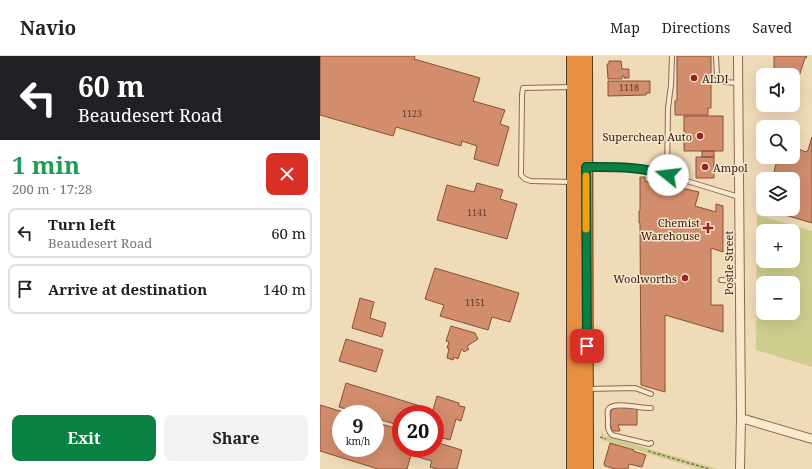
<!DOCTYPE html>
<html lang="en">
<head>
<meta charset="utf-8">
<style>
  body { margin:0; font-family:"Noto Serif",serif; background:#f2f2f2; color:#222; height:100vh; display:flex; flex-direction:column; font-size:15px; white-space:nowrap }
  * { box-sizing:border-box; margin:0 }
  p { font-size:13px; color:#767676 }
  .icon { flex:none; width:22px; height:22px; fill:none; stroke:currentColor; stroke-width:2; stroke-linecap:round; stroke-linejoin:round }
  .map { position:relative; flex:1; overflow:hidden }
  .side { display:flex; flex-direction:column; background:#fff; width:320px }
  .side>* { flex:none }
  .banner { background:#202124; color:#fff; overflow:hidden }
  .fabs { position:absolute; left:436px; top:12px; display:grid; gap:8px }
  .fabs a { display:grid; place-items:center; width:44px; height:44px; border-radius:8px; background:#fff; box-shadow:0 4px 16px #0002; font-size:20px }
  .speed { position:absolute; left:12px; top:349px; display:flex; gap:8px; font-size:20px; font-weight:700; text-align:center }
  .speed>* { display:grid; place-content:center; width:52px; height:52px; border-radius:50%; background:#fff; box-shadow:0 4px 16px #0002; line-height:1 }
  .speed small { font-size:10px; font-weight:400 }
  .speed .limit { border:6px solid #d22; background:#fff; color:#111 }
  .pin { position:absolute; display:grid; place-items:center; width:34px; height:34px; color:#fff; margin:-17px; border-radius:8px; box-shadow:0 2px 6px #0006 }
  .me { position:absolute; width:44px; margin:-22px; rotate:286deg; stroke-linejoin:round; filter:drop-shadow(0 0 3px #0008) }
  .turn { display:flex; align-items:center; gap:14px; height:84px; padding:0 12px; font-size:18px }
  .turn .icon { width:52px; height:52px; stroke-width:2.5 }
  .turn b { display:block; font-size:28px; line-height:34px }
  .round { display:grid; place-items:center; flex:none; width:42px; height:42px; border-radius:8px; background:#f2f2f2 }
  .summary { display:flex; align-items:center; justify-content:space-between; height:68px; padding:0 12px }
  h1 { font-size:24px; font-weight:700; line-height:30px; color:#1e9e55 }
  .cta { display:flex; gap:8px; margin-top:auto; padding:8px 12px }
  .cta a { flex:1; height:46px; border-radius:8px; background:#0b8043; color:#fff; font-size:16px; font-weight:700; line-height:46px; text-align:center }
  .cta a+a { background:#f2f2f2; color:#222 }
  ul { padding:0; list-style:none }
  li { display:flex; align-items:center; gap:12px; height:50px; margin:0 8px 6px; padding:0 4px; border:2px solid #e0e0e0; border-radius:8px }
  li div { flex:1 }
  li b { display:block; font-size:15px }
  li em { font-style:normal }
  header { display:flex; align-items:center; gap:24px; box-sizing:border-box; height:56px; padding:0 20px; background:#fff; border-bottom:1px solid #e0e0e0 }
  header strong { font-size:19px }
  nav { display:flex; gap:22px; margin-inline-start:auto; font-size:14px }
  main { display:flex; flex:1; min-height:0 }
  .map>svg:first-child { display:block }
  .green { fill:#cdce8d; fill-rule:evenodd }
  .building { fill:#d18d6c; stroke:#885038 }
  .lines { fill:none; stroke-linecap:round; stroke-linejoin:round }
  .lane-casing { stroke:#886a53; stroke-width:6 }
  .street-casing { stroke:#886a53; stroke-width:10 }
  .highway-casing { stroke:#543928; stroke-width:16 }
  .path { stroke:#886a53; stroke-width:1.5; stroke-dasharray:3 2; stroke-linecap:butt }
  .lane { stroke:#fbe9cd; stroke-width:4 }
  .street { stroke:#fbe9cd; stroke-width:8 }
  .highway { stroke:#e89042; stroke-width:14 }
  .route-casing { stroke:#07532c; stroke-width:10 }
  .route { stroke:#0b8043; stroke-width:7 }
  .slow { stroke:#f59e0b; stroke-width:7 }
  .poi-dot { fill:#9a1f2b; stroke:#f7e6c9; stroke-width:1.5 }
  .labels { text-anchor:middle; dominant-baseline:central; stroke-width:3; stroke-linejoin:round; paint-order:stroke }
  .number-label { font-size:9px; fill:#5c3e2e }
  .poi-label { font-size:11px; fill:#352419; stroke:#f7e6c9; text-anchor:end }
  .street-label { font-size:11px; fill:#352419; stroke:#f7e6c9 }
</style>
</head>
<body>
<header>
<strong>Navio</strong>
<nav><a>Map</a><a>Directions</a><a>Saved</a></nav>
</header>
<main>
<section class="side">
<div class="banner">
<div class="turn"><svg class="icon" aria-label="left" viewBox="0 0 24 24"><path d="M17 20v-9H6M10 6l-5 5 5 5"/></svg><div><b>60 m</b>Beaudesert Road</div></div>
</div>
<div class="summary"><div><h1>1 min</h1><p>200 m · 17:28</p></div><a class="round" style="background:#d93025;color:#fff"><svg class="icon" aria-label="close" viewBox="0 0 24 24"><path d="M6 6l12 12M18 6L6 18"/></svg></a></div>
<ul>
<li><svg class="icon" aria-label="left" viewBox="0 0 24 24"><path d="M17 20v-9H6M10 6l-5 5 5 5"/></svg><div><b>Turn left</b><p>Beaudesert Road</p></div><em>60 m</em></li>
<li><svg class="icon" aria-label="arrive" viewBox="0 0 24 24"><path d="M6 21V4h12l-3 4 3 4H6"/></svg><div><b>Arrive at destination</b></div><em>140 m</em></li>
</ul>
<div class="cta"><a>Exit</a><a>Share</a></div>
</section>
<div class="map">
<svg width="492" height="413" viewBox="0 0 492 413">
  <rect width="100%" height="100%" fill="#f0dbb9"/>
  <path class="green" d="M437,159l55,16v136l-56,-17zM443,175h30v30h-30zM443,227h30v30h-30z
    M281,374l4,6 113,33h-18l-98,-29z"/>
  <path class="building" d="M0,0h95l-1,3 66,19 -7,23 32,9 -5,14 9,3 -11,39 -24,-7 3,-13 -15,-5 -1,5 -65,-19 -3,9 -73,-21z
    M357,0h34v52h-3v7h-33v-14l2,-1z
    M454,0h33l-1,2h-1l-12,37v-20h-19z
    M289,5h12l1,8h7v9h-5v-2h-2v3h-14l-1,-15h2z
    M288,25h42v12h-4v2l-38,1z
    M364,60h39v35h-39z
    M492,81v86l-47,-14h28v-30h-21l6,-22h15v-10l13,5 2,-2z
    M382,95h12v6h-12z
    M376,101h18v21h-18z
    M320,121h5v4l31,9 1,-3 22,5 -4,14 21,6v-8l7,2v46l-12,-4v57h12v27l-58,-17v77l-24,-7 -1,-162h-1v-12h1z
    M157,127l26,7 -3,9 17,5 -10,35 -70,-19 10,-35 27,7z
    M115,212l84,25 -9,29 -18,-5 -4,13 -48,-14 4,-11 -19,-6z
    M40,242l14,4 -4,16 16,5 -4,14 -30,-9z
    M131,270l24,7 3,6 -11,7 2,3 -5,3 -2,-3 -1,1 -3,9 -4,-2 -1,3 -6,-2 2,-10h-2l2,-6 -3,-1z
    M26,283l37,11 -7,22 -37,-11z
    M26,327l87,27 4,-14 22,7v3l6,1 -4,14 -5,-2 -6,21 -15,-4v-22h-34v12l-26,-8v-4h-12l-24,-7z
    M0,349l30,9h-9v34h34v-26l26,8v18h34v-6l27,8 -5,19h-20l-7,-2 2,-6 -21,-6 -4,14h-29l-58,-18z
    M297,350h10v2h10v17h-19l2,6h-7l-2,-3v-3h-3v-4h2l1,-11 2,-1 4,-1z
    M290,387l24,7 -1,1 13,4 -4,12 -13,-3 -1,5h-13l-10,-3 -1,-2z"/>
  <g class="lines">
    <g class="lane-casing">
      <path id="lane" d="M396,0l1,20 8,6 13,1
        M269,111l47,1 12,1 91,28
        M347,119l1,-67 3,-23 1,-29
        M251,126l-40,-1 -6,-2 -4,-4 1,-80 1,-7 49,-1
        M401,224l18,1
        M267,333l48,-1 16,6
        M331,387l-2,1 -37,-9c-5,-4 -4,-9 -4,-15 0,-3 -1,-7 0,-10 3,-10 35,-1 43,-2"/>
    </g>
    <g class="street-casing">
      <path id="street" d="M418,0l3,362 -1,51
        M421,362l71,21"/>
    </g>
    <g class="highway-casing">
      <path id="highway" d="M254,0v413
        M265,0l1,413"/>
    </g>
    <path class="path" d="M280,381l6,2
      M328,395l61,18"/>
    <use href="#lane" class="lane"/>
    <use href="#street" class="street"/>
    <use href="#highway" class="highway"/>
  </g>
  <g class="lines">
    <g class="route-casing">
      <path id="route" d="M267,290l-1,-179c29,0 53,-1 82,8"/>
    </g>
    <use href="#route" class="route"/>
    <path class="slow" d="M266,120v53"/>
  </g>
  <g class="poi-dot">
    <circle cx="374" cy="22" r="4"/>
    <circle cx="380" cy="80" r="4"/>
    <circle cx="385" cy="111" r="4"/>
    <path d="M386 166h4v4h4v4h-4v4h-4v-4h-4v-4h4z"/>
    <circle cx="365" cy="222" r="4"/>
  </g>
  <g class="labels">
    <g class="number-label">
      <text x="309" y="31">1118</text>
      <text x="92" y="57">1123</text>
      <text x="157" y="156">1141</text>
      <text x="155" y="246">1151</text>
    </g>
    <g class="poi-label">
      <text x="382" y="22" text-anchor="start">ALDI</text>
      <text x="372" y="80">Supercheap Auto</text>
      <text x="393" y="111" text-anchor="start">Ampol</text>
      <text x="380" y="166">Chemist<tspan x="380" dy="13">Warehouse</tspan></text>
      <text x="357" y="222">Woolworths</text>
    </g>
    <g class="street-label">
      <text transform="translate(408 207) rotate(-90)">Postle Street</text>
    </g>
  </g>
</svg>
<div class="fabs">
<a><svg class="icon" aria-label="sound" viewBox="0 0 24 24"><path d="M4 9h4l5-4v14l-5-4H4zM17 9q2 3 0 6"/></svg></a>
<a><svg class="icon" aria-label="search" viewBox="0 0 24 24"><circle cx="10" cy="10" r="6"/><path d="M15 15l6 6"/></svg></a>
<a><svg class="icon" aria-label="layers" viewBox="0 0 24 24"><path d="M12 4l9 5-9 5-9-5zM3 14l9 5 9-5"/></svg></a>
<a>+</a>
<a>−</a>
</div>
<div class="speed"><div>9<small>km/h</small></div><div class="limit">20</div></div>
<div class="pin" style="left:267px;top:290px;background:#d93025"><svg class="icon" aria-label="arrive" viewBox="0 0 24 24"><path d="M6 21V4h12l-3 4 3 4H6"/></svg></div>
<svg class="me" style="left:348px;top:119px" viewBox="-20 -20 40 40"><circle r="19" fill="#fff"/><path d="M0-13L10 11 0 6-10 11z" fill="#0b8043"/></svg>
</div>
</main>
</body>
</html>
